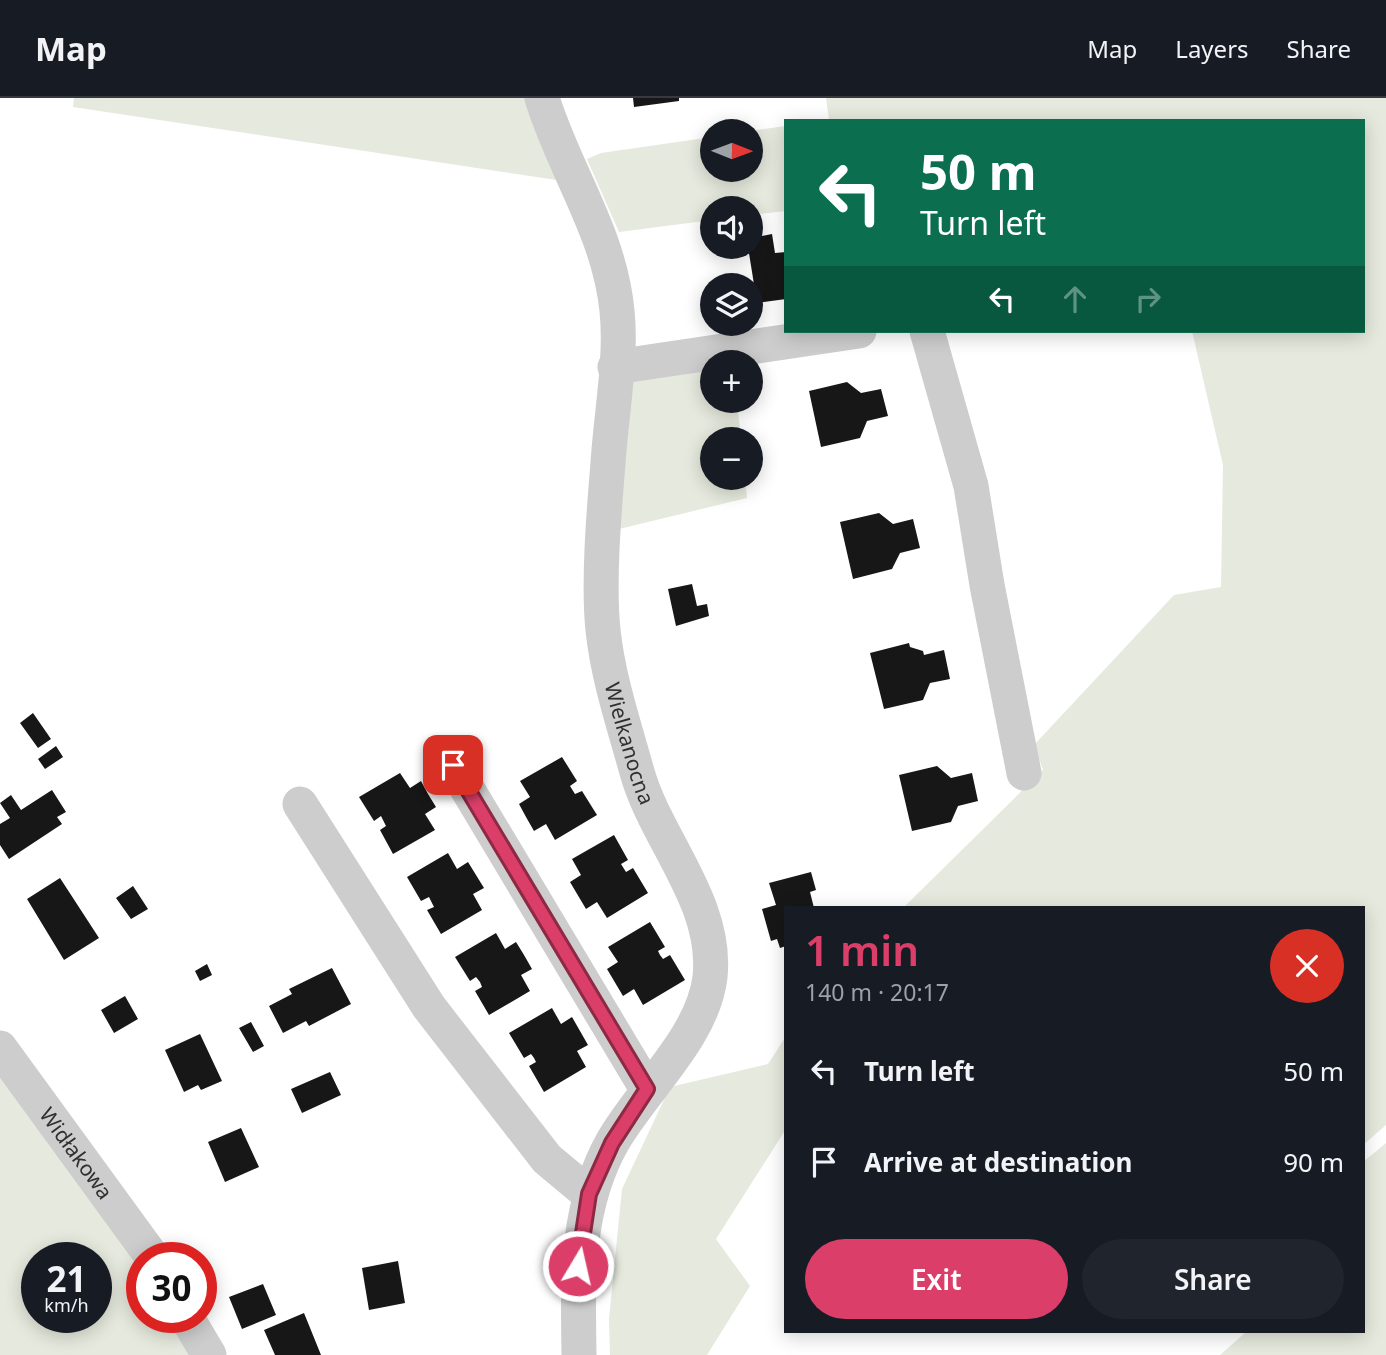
<!DOCTYPE html>
<html lang="en">
<head>
<meta charset="utf-8">
<style>
  body { margin:0; font-family:"Noto Sans",sans-serif; background:#20242c; color:#f1f3f6; height:100vh; display:flex; flex-direction:column; font-size:26px; white-space:nowrap }
  * { box-sizing:border-box; margin:0 }
  p { font-size:23px; color:#9ea1a6 }
  .icon { flex:none; width:38px; height:38px; fill:none; stroke:currentColor; stroke-width:2; stroke-linecap:round; stroke-linejoin:round }
  .map { position:relative; flex:1; overflow:hidden }
  .drawer { position:absolute; left:784px; top:808px; width:581px; height:427px; display:flex; flex-direction:column; background:#171b24; border-radius:0px; box-shadow:0 4px 18px #0003 }
  .drawer>* { flex:none }
  .banner { position:absolute; left:784px; top:21px; width:581px; height:214px; border-radius:0px; box-shadow:0 4px 18px #0003; background:#0b6e4f; color:#fff; overflow:hidden }
  .needle { width:46px; rotate:91deg }
  .tools { position:absolute; left:700px; top:21px; display:grid; gap:14px }
  .tools a { display:grid; place-items:center; width:63px; height:63px; border-radius:50%; background:#171b24; box-shadow:0 4px 18px #0003; font-size:35px }
  .speed { position:absolute; left:21px; top:1144px; display:flex; gap:14px; font-size:35px; font-weight:700; text-align:center }
  .speed>* { display:grid; place-content:center; width:91px; height:91px; border-radius:50%; background:#171b24; box-shadow:0 4px 18px #0003; line-height:1 }
  .speed small { font-size:18px; font-weight:400 }
  .speed .limit { border:10px solid #d22; background:#fff; color:#111 }
  .pin { position:absolute; display:grid; place-items:center; width:60px; height:60px; color:#fff; margin:-30px; border-radius:14px; box-shadow:0 4px 10px #0006 }
  .me { position:absolute; width:77px; margin:-38px; rotate:9deg; stroke-linejoin:round; filter:drop-shadow(0 0 5px #0008) }
  .turn { display:flex; align-items:center; gap:24px; height:147px; padding:0 21px; font-size:32px }
  .turn .icon { width:91px; height:91px; stroke-width:2.5 }
  .turn b { display:block; font-size:49px; line-height:60px }
  .lanes { display:flex; align-items:center; height:66px; padding:0 21px; background:#0003; justify-content:center; gap:35px; direction:ltr }
  .lanes .off { opacity:.35 }
  .round { display:grid; place-items:center; flex:none; width:74px; height:74px; border-radius:37px; background:#20242c }
  .summary { display:flex; align-items:center; justify-content:space-between; height:119px; padding:0 21px }
  h1 { font-size:42px; font-weight:600; line-height:52px; color:#db3f69 }
  .action { display:flex; gap:14px; margin-top:auto; padding:14px 21px }
  .action a { flex:1; height:80px; border-radius:42px; background:#db3f69; color:#fff; font-size:28px; font-weight:600; line-height:80px; text-align:center }
  .action a+a { background:#20242c; color:#f1f3f6 }
  ul { padding:0; list-style:none }
  li { display:flex; align-items:center; gap:21px; height:91px; padding:0 21px }
  li div { flex:1 }
  li b { display:block; font-size:26px }
  li em { font-style:normal }
  header { display:flex; align-items:center; gap:42px; box-sizing:border-box; height:98px; padding:0 35px; background:#171b24; border-bottom:2px solid #363941 }
  header strong { font-size:33px }
  nav { display:flex; gap:38px; margin-inline-start:auto; font-size:24px }
  .map>svg:first-child { display:block }
  .green { fill:#e6e9dd; fill-rule:evenodd }
  .building { fill:#171717 }
  .lines { fill:none; stroke-linecap:round; stroke-linejoin:round }
  .minor { stroke:#cdcdcd; stroke-width:35 }
  .route-casing { stroke:#8e2944; stroke-width:18 }
  .route { stroke:#db3f69; stroke-width:12 }
  .labels { text-anchor:middle; dominant-baseline:central; stroke-width:7; stroke-linejoin:round; paint-order:stroke }
  .street-label { font-size:21px; fill:#303030; stroke:#fff }
</style>
</head>
<body>
<header>
<strong>Map</strong>
<nav><a>Map</a><a>Layers</a><a>Share</a></nav>
</header>
<div class="map">
<svg width="1386" height="1257" viewBox="0 0 1386 1257">
  <rect width="100%" height="100%" fill="#fff"/>
  <path class="green" d="M74,0h462l34,84 -497,-75z
    M826,0h560v1027l-23,20v-237h-460l140,-138 -9,-25 140,-150 47,-8 2,-122 -31,-134h171v-210h-542l8,-2z
    M786,28v85l-35,4v-7h-39v12l-93,12 -32,-73 14,-6 111,-16v33h39l-1,-39z
    M712,264v39h25l4,38h-29v39h33l2,20 -132,32 10,-145 30,-15z
    M786,938v93l-70,110 34,47 -43,69h-97l-1,-36 13,-130 48,-102 98,-23z
    M0,968l142,193v59h34l22,37h-198zM37,1160h59v60h-59z
    M1386,1045v212h-166l26,-23h117v-170z"/>
  <path class="building" d="M633,0h46v3l-45,6z
    M772,136l3,19 11,-1v47l-29,4 -9,-56 3,-9z
    M847,284l14,11 20,-4 7,27 -21,5 -7,17 -39,9 -12,-56z
    M879,415l14,11 20,-5 7,29 -20,5 -8,16 -39,10 -13,-57z
    M692,486l5,22 10,-2 2,12 -33,10 -8,-37z
    M909,545l1,4 13,4 1,4 20,-5 6,29 -20,4 -7,17 -39,9 -14,-56z
    M33,615l18,26 -13,9 -18,-25z
    M56,648l7,11 -18,12 -7,-10z
    M562,659l15,24 -7,5 5,8 7,-3 15,24 -42,25 -9,-16 -12,7 -8,-14 -7,-13 11,-7 -10,-16z
    M937,668l14,12 21,-5 6,28 -20,5 -7,16 -39,9 -13,-56z
    M400,675l10,15 11,-7 7,13 8,13 -11,7 10,16 -42,24 -13,-24 6,-4 -5,-10 -7,5 -15,-24z
    M52,692l14,22 -9,5 5,7 -53,35 -9,-14v-21l10,-6 -10,-15 11,-8 10,15z
    M614,737l14,25 -7,4 5,8 7,-4 15,25 -41,25 -10,-16 -11,7 -16,-27 11,-7 -9,-16z
    M448,755l9,16 11,-7 16,26 -11,6 9,16 -41,24 -14,-24 7,-3 -5,-10 -8,4 -14,-24z
    M811,774l5,18 -6,2 4,16h-28v38l-6,2 -3,-9 -6,2 -9,-32 14,-4 -7,-22z
    M60,780l39,60 -35,22 -37,-61z
    M133,788l15,23 -17,10 -15,-21z
    M650,824l15,25 -7,4 2,4 3,4 7,-4 15,25 -42,25 -9,-16 -11,7 -16,-27 11,-7 -10,-15z
    M496,835l9,16 11,-7 8,13 8,14 -11,6 9,16 -41,24 -14,-24 7,-4 -2,-5 -4,-5 -6,4 -15,-24z
    M207,866l5,11 -12,6 -5,-10z
    M332,870l19,36 -42,22 -3,-5 -23,12 -14,-27 23,-12 -3,-5z
    M125,898l13,23 -24,14 -13,-23z
    M552,910l9,16 11,-7 16,28 -11,6 9,16 -42,25 -15,-26 7,-4 -2,-4 -3,-4 -7,4 -15,-25z
    M251,924l13,24 -11,6 -14,-24z
    M200,936l22,47 -21,9 -3,-5 -14,7 -19,-42z
    M330,974l11,23 -39,18 -11,-24z
    M241,1030l18,39 -34,15 -17,-40z
    M398,1163l7,42 -36,7 -7,-42z
    M263,1186l13,31 -34,14 -13,-32z
    M304,1215l17,42h-46l-11,-25z"/>
  <g class="lines">
    <g class="minor">
      <path id="s1" d="M542,0c22,72 68,136 75,213 5,47 -6,104 -9,152 -4,49 -10,119 -5,167 5,48 21,95 34,142 19,68 81,130 73,205 -7,60 -67,112 -97,164 -38,67 -35,140 -34,214"/>
      <path d="M927,233l44,155 16,99 37,188"/>
      <path d="M615,269l244,-36"/>
      <path d="M453,667l194,324"/>
      <path d="M300,706l129,203 118,152 42,35"/>
      <path id="s2" d="M0,950l153,210"/>
      <path d="M187,1220l22,37"/>
    </g>
  </g>
  <g class="lines">
    <g class="route-casing">
      <path id="route" d="M453,667l194,324 -35,54 -23,51 -11,72"/>
    </g>
    <use href="#route" class="route"/>
  </g>
  <g class="labels">
    <g class="street-label">
      <text stroke="none"><textPath href="#s1" startOffset="663">Wielkanocna</textPath></text>
      <text stroke="none"><textPath href="#s2" startOffset="130">Widłakowa</textPath></text>
    </g>
  </g>
</svg>
<div class="tools">
<a><svg class="needle" viewBox="-14 -14 28 28"><path d="M0-13l5 13h-10z" fill="#e53935"/><path d="M0 13l5-13h-10z" fill="#9ea1a6"/></svg></a>
<a><svg class="icon" aria-label="sound" viewBox="0 0 24 24"><path d="M4 9h4l5-4v14l-5-4H4zM17 9q2 3 0 6"/></svg></a>
<a><svg class="icon" aria-label="layers" viewBox="0 0 24 24"><path d="M12 4l9 5-9 5-9-5zM3 14l9 5 9-5"/></svg></a>
<a>+</a>
<a>−</a>
</div>
<div class="speed"><div>21<small>km/h</small></div><div class="limit">30</div></div>
<div class="pin" style="left:453px;top:667px;background:#d93025"><svg class="icon" aria-label="arrive" viewBox="0 0 24 24"><path d="M6 21V4h12l-3 4 3 4H6"/></svg></div>
<svg class="me" style="left:578px;top:1168px" viewBox="-20 -20 40 40"><circle r="17" fill="#db3f69" stroke="#fff" stroke-width="3"/><path d="M0-11L8 9 0 5-8 9z" fill="#fff"/></svg>
<div class="banner">
<div class="turn"><svg class="icon" aria-label="left" viewBox="0 0 24 24"><path d="M17 20v-9H6M10 6l-5 5 5 5"/></svg><div><b>50 m</b>Turn left</div></div>
<div class="lanes"><svg class="icon" aria-label="left" viewBox="0 0 24 24"><path d="M17 20v-9H6M10 6l-5 5 5 5"/></svg><svg class="icon off" aria-label="ahead" viewBox="0 0 24 24"><path d="M12 20V5M6 11l6-6 6 6"/></svg><svg class="icon off" aria-label="right" viewBox="0 0 24 24"><path d="M7 20v-9h11M14 6l5 5-5 5"/></svg></div>
</div>
<section class="drawer">
<div class="summary"><div><h1>1 min</h1><p>140 m · 20:17</p></div><a class="round" style="background:#d93025;color:#fff"><svg class="icon" aria-label="close" viewBox="0 0 24 24"><path d="M6 6l12 12M18 6L6 18"/></svg></a></div>
<ul>
<li><svg class="icon" aria-label="left" viewBox="0 0 24 24"><path d="M17 20v-9H6M10 6l-5 5 5 5"/></svg><div><b>Turn left</b></div><em>50 m</em></li>
<li><svg class="icon" aria-label="arrive" viewBox="0 0 24 24"><path d="M6 21V4h12l-3 4 3 4H6"/></svg><div><b>Arrive at destination</b></div><em>90 m</em></li>
</ul>
<div class="action"><a>Exit</a><a>Share</a></div>
</section>
</div>
</body>
</html>
